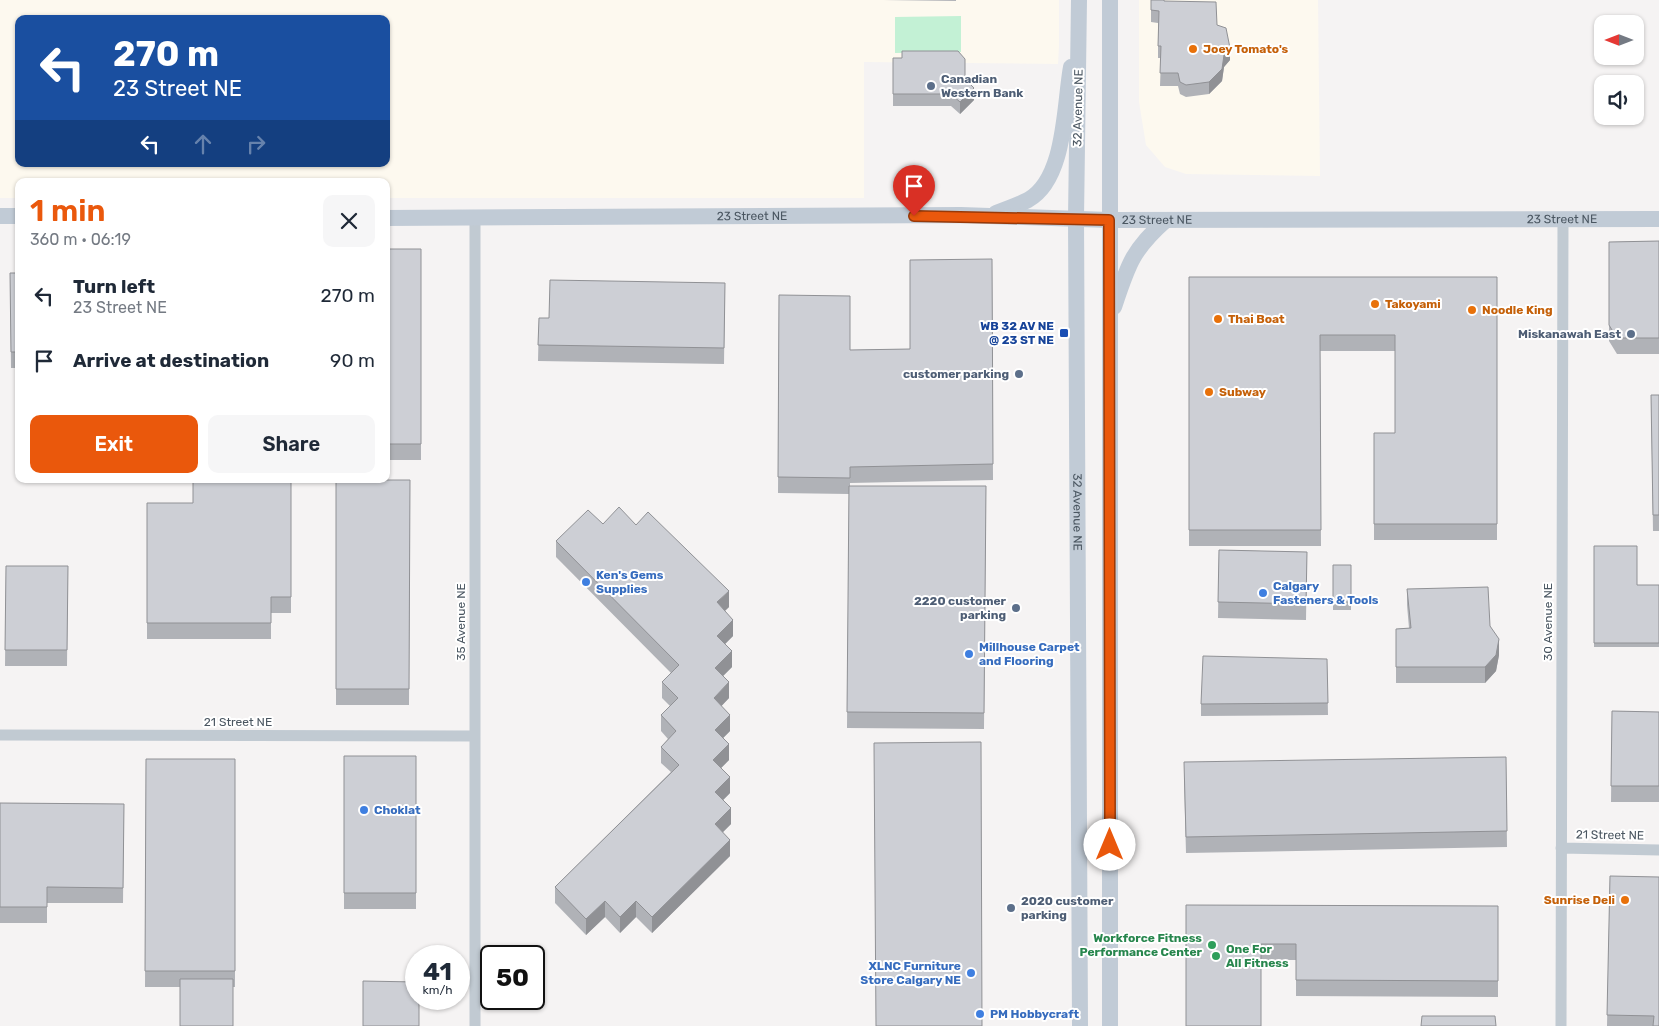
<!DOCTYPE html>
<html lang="en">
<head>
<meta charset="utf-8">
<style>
  body { margin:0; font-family:Rubik,sans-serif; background:#f6f6f7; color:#1f2937; height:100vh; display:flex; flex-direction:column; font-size:19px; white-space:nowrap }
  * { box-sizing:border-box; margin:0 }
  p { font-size:16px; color:#747a83 }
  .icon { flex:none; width:28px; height:28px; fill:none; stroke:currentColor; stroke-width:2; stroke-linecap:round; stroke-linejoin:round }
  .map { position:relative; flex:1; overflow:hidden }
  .details { position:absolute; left:15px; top:178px; width:375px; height:305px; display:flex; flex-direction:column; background:#fff; border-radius:10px; box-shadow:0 1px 4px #0004 }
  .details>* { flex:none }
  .guide { position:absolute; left:15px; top:15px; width:375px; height:152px; border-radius:10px; box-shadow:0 1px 4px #0004; background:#1a4fa0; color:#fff; overflow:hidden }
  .needle { width:32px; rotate:270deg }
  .controls { position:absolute; left:1594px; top:15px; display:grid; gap:10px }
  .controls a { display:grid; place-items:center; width:50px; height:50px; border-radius:10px; background:#fff; box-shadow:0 1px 4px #0004; font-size:25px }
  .speed { position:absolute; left:405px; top:945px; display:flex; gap:10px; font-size:25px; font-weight:700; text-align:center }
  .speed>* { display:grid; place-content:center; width:65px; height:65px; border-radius:50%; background:#fff; box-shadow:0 1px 4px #0004; line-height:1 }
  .speed small { font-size:12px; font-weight:400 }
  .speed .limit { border:2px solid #111; border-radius:8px; background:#fff; color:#111 }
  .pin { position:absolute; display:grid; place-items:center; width:42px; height:42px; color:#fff; margin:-51px -21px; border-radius:50% 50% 50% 0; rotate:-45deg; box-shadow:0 0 5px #0007 }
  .pin .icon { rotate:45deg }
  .me { position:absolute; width:55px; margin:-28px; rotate:0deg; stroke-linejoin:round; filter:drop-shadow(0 0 4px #0008) }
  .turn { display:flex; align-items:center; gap:18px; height:105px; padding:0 15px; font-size:22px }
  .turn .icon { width:65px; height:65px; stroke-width:2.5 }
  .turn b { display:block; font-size:35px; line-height:42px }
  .lanes { display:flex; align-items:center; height:48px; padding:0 15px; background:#0003; justify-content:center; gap:25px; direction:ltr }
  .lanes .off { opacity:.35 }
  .round { display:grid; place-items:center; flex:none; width:52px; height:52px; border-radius:10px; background:#f6f6f7 }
  .head { display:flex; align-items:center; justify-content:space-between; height:85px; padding:0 15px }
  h1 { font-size:30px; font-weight:600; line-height:38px; color:#ea580c }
  .button { display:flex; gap:10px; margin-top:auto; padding:10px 15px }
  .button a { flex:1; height:58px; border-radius:10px; background:#ea580c; color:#fff; font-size:20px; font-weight:600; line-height:58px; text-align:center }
  .button a+a { background:#f6f6f7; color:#1f2937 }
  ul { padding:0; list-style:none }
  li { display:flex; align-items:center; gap:15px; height:65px; padding:0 15px }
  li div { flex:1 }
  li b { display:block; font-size:19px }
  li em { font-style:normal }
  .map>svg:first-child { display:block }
  .commercial { fill:#fdf9ef; fill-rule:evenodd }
  .pitch { fill:#c3f1d5 }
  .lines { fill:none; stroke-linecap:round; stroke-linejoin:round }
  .street { stroke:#c1cad2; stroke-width:11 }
  .secondary { stroke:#c1cbd6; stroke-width:16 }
  .wall { fill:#b0b2b7 }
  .shaded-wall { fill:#909195 }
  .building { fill:#cdcfd5; stroke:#909195 }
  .route-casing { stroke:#983908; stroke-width:12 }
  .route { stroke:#ea580c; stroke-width:9 }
  .food-dot { fill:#e8710a; stroke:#fff; stroke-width:2 }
  .service-dot { fill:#5c6f8a; stroke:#fff; stroke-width:2 }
  .transit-dot { fill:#1a4fb4; stroke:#fff; stroke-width:2 }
  .shop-dot { fill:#3f7fe0; stroke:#fff; stroke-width:2 }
  .leisure-dot { fill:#2e9e5b; stroke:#fff; stroke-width:2 }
  .labels { text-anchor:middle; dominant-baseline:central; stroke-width:4; stroke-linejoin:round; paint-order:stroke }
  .food-label { font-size:12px; font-weight:bold; fill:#c56008; stroke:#fff; text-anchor:start }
  .service-label { font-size:12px; font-weight:bold; fill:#4e5e75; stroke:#fff; text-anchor:end }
  .street-label { font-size:12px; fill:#4a5661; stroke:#fff }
  .transit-label { font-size:12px; font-weight:bold; fill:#164399; stroke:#fff; text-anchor:end }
  .shop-label { font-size:12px; font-weight:bold; fill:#366cbe; stroke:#fff; text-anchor:start }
  .leisure-label { font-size:12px; font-weight:bold; fill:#27864d; stroke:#fff; text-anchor:end }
</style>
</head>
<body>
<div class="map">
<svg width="1659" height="1026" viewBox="0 0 1659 1026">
  <rect width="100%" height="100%" fill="#f5f3f3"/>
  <path class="commercial" d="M0,0h1059v46l-1,18 -194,-2v136h-478v-17h-367v17h-19zM19,19h367v145h-367z
    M1139,0h179l2,176 -134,-2 -21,-7 -19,-22 -7,-43z"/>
  <path class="pitch" d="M961,16v36l-66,1v-36z"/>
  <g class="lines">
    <path class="street" d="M475,218v808
      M0,735l475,1
      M1561,848l98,2
      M1561,1026l2,-807"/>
    <g class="secondary">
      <path id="s1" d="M1079,0l-3,218 4,808"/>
      <path d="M1110,0v1026"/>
      <path d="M996,213c11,-4 22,-8 32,-13 38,-21 36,-95 43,-133"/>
      <path d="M0,216h19"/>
      <path id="s2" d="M386,218l575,-3 148,5 550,-1"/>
      <path d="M1114,307c14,-42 18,-57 52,-87"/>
    </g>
  </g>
  <path class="wall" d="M883,0h73v1z
    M1151,0l14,1 52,24 13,35 -6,7 -2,14 -13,13 -23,3 -6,-3 -2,-8h-18l1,-28h-3v-35l-7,-1z
    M893,58h9l63,21 9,21 -14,14 -9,-8h-58z
    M1659,241v113h-42l-8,-13v-99z
    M386,249h35v211h-35z
    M992,259l1,221 -143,3v3h136l-2,243 -137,-1 2,-234 -71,-1 1,-198 71,55 60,-1z
    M10,273h9v95h-8z
    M1189,277h308v263h-123v-107h21v-82h-75l1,195h-132z
    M725,283l-1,81 -186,-3 1,-43h10z
    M1651,395h8v136h-6z
    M291,479v134h-20v26h-124v-136h46z
    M336,480h74l-1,225h-73z
    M603,524l33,1 93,82 -4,4 8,25 -8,8 7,23 -9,9 6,22 -8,8 9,25 -7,7 6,22 -8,8 9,25 -7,7 8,24 -8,8 7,24 -78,77 -16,-16 -16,16 -15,-16 -19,18 -31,-32v-16l116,-115 -10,-9v-16l7,-8 -7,-8v-16l9,-9 -8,-8v-16l9,-9 -115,-116v-16z
    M1594,546l43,39h22v62h-65z
    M1219,550l88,2 -1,68 -88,-2z
    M1333,565h18v45h-18z
    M6,566h62l-1,100h-62z
    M1407,589l83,37 9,29 -3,16 -11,12h-89v-54l13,-1 -2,-23z
    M1327,659l1,56 -127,1v-12z
    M1612,711l47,1v90h-48z
    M344,756h72v153h-72z
    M1506,757l1,90 -321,6 -2,-75z
    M146,759h89v228h-90z
    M0,803l124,1 -1,99h-76v20h-47z
    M1610,876l49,150h-52z
    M1186,905l312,1v91l-202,-1v-36h-35z"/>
  <path class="shaded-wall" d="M1230,48v12l-6,7 -2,14 -13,13v-12l15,-27z
    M974,88v12l-14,14v-12z
    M729,591v16l-12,11v-16z
    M733,620v16l-16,16v-16z
    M1499,639v16l-3,16 -11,12v-16z
    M732,651v16l-17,17v-16z
    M729,682v16l-15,16v-16z
    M730,715v16l-15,15v-16z
    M729,744v16l-16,16v-16z
    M730,777v16l-15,15v-16z
    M731,808v16l-16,16v-16z
    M730,840v16l-78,77v-16z
    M605,901v16l-19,18v-16z
    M636,901v16l-16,16v-16z"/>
  <path class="building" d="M1151,0h13v1l52,1 1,23 9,3 4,20 -6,7 -2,14 -13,13 -23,3 -6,-3 -2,-9h-18l1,-27h-3l1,-35 -8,-1z
    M902,51h56l7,8v20l9,9 -14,14 -9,-8h-58v-36h9z
    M1659,241v97h-42l-8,-13v-83z
    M386,249h35v195h-35z
    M992,259l1,205 -143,3v11l-72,-1 1,-182 71,1v54l60,-1v-89z
    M10,273h9v79h-8z
    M1189,277h308v247h-123v-91h21v-98h-75l1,195h-132z
    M550,280l175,3 -1,65 -186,-3 1,-27h10z
    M1651,395h8v120h-6z
    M193,479h98v118h-20v26h-124v-120h46z
    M336,480h74l-1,209h-73z
    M849,486h137l-2,227 -137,-1z
    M619,507l17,18 12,-13 81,79 -12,11 16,18 -16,16 15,15 -17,17 14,14 -15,16 16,17 -15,15 14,14 -16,16 17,17 -15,15 16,16 -16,16 15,16 -78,77 -16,-16 -16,16 -15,-16 -19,18 -31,-32 124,-122 -18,-18 15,-16 -15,-16 17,-17 -16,-16 17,-17 -123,-124 32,-31 15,14z
    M1594,546h43v39h22v58h-65z
    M1219,550l88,2 -1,52 -88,-2z
    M1333,565h18v37h-18z
    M6,566h62l-1,84h-62z
    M1488,587l2,39 9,13 -3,16 -11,12h-89v-38l15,-1 -4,-39z
    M1203,656l124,3 1,44 -127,1z
    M1612,711l47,1v74h-48z
    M981,742l1,284h-106l-2,-283z
    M344,756h72v137h-72z
    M1506,757l1,74 -321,6 -2,-75z
    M146,759h89v212h-90z
    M0,803l124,1 -1,84 -76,-1v20h-47z
    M1610,876l49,1v149h-6l1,-10 -47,-1z
    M1186,905l312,1v75l-202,-1v-36h-35v82h-75z
    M180,979h53v47h-53z
    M363,981l53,1v17h3v27h-56z
    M1422,1016h73l1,10h-75z"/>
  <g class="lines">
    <g class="route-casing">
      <path id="route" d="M914,216l195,4 1,625"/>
    </g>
    <use href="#route" class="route"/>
  </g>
  <g class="food-dot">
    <circle cx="1193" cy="49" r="5"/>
    <circle cx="1375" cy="304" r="5"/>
    <circle cx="1472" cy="310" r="5"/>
    <circle cx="1218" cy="319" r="5"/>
    <circle cx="1209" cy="392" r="5"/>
    <circle cx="1625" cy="900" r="5"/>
  </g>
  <g class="service-dot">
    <circle cx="931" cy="86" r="5"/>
    <circle cx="1631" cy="334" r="5"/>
    <circle cx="1019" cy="374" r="5"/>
    <circle cx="1016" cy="608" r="5"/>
    <circle cx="1011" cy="908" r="5"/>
  </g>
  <rect class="transit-dot" x="1059" y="328" width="10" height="10" rx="2.5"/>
  <g class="shop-dot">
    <circle cx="586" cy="582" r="5"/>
    <circle cx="1263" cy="593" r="5"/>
    <circle cx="969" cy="654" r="5"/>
    <circle cx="364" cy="810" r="5"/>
    <circle cx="971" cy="973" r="5"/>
    <circle cx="980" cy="1014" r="5"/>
  </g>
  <g class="leisure-dot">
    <circle cx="1212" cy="945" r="5"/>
    <circle cx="1216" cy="956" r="5"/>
  </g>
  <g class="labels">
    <g class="food-label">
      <text x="1203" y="49">Joey Tomato's</text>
      <text x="1385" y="304">Takoyami</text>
      <text x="1482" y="310">Noodle King</text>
      <text x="1228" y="319">Thai Boat</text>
      <text x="1219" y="392">Subway</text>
      <text x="1615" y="900" text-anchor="end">Sunrise Deli</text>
    </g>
    <g class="service-label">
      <text x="941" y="79" text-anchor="start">Canadian<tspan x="941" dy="14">Western Bank</tspan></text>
      <text x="1621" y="334">Miskanawah East</text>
      <text x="1009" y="374">customer parking</text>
      <text x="1006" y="601">2220 customer<tspan x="1006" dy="14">parking</tspan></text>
      <text x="1021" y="901" text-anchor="start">2020 customer<tspan x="1021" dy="14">parking</tspan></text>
    </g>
    <g class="street-label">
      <text transform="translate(1078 108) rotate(-89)">32 Avenue NE</text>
      <text stroke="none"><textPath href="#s2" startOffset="366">23 Street NE</textPath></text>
      <text stroke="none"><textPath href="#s2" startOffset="1176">23 Street NE</textPath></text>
      <text stroke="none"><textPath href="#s2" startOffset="771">23 Street NE</textPath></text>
      <text stroke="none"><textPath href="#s1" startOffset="512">32 Avenue NE</textPath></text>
      <text transform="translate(461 622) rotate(-90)">35 Avenue NE</text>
      <text transform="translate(1548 622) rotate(-90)">30 Avenue NE</text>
      <text x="238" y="722">21 Street NE</text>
      <text transform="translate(1610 835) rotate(1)">21 Street NE</text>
    </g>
    <g class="transit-label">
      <text x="1054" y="326">WB 32 AV NE<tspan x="1054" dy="14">@ 23 ST NE</tspan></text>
    </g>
    <g class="shop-label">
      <text x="596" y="575">Ken's Gems<tspan x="596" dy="14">Supplies</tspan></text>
      <text x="1273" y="586">Calgary<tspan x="1273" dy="14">Fasteners &amp; Tools</tspan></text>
      <text x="979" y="647">Millhouse Carpet<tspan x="979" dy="14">and Flooring</tspan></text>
      <text x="374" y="810">Choklat</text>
      <text x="961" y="966" text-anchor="end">XLNC Furniture<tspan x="961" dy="14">Store Calgary NE</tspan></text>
      <text x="990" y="1014">PM Hobbycraft</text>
    </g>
    <g class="leisure-label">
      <text x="1202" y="938">Workforce Fitness<tspan x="1202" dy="14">Performance Center</tspan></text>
      <text x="1226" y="949" text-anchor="start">One For<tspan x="1226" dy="14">All Fitness</tspan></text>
    </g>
  </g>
</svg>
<div class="controls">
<a><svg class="needle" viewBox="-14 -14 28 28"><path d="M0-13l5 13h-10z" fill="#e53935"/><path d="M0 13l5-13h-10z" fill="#747a83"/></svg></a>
<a><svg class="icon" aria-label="sound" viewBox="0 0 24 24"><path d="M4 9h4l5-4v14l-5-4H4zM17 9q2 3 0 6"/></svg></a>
</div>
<div class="speed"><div>41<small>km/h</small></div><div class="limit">50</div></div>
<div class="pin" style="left:914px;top:216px;background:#d93025"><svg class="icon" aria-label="arrive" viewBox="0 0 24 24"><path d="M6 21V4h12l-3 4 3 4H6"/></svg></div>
<svg class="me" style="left:1110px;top:845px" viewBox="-20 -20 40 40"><circle r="19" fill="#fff"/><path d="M0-13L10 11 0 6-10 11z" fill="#ea580c"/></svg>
<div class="guide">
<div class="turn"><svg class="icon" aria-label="left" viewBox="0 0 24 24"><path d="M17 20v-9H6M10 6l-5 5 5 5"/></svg><div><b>270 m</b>23 Street NE</div></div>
<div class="lanes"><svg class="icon" aria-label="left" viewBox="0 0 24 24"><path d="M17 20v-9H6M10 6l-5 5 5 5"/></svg><svg class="icon off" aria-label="ahead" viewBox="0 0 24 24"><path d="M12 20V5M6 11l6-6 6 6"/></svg><svg class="icon off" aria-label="right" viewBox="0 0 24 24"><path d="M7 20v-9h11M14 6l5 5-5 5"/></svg></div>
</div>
<section class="details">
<div class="head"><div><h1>1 min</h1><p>360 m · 06:19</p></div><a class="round"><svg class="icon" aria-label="close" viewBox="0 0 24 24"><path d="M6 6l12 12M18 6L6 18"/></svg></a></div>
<ul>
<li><svg class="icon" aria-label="left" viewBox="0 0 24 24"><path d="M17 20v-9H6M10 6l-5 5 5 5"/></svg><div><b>Turn left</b><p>23 Street NE</p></div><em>270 m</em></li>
<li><svg class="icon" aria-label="arrive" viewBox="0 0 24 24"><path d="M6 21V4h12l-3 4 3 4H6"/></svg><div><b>Arrive at destination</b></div><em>90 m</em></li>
</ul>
<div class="button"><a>Exit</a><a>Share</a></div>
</section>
</div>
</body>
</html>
